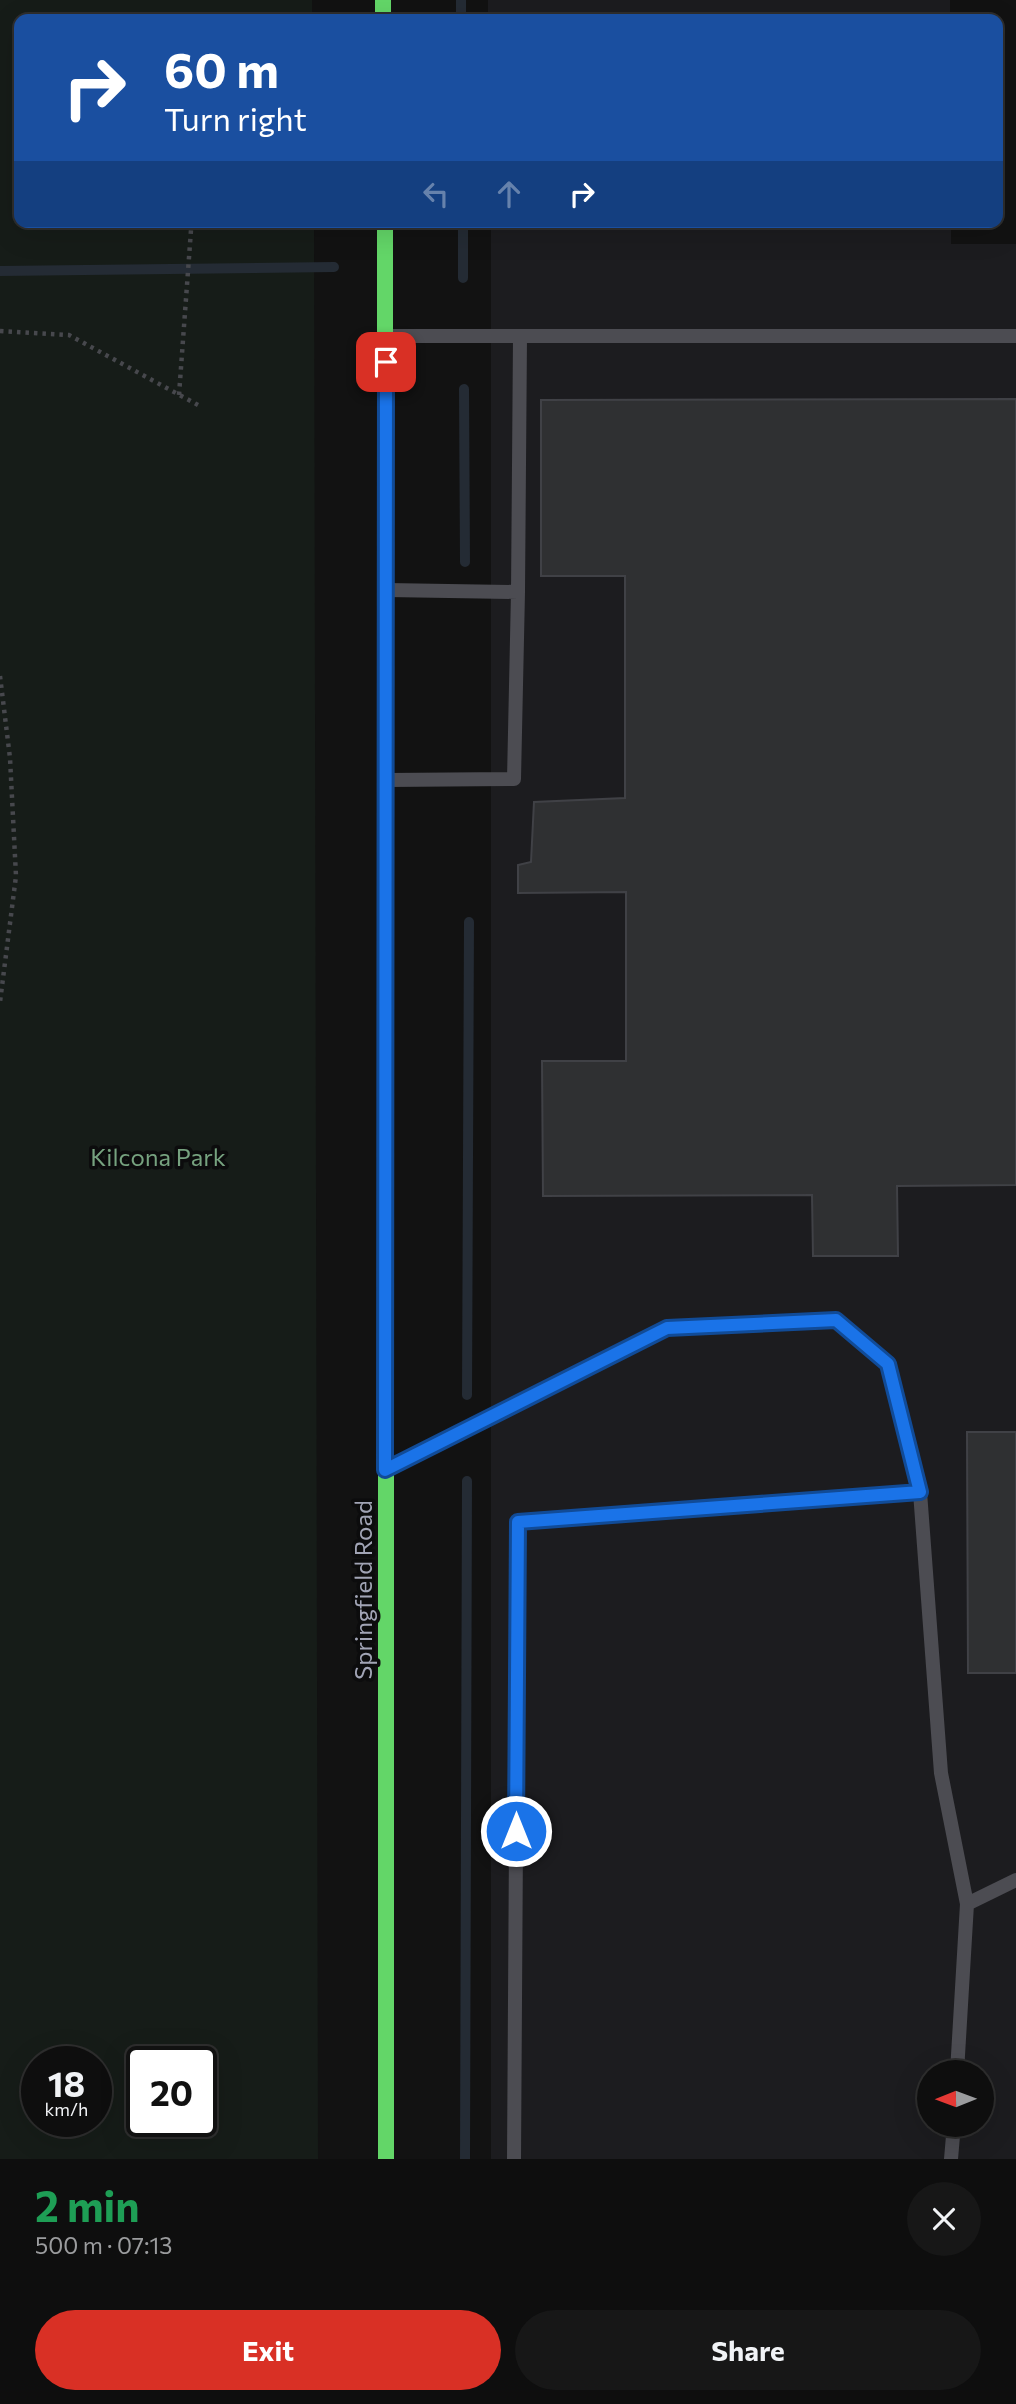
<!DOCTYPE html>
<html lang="en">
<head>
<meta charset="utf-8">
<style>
  body { margin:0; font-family:Commissioner,sans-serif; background:#171717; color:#f1f3f6; height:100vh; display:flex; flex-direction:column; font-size:26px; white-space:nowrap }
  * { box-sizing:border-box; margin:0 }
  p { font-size:23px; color:#9b9c9e }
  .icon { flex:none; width:38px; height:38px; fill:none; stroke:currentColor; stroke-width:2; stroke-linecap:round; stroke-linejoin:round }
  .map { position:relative; height:2159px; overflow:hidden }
  .side { display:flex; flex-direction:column; background:#0e0e0e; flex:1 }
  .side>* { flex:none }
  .banner { position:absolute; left:14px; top:14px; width:989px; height:214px; border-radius:14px; box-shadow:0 7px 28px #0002,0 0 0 2px #2e2e2e; background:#1a4fa0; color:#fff; overflow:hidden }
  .needle { width:46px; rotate:269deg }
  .controls { position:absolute; left:917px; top:2060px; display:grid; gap:14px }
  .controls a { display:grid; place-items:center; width:77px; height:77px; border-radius:50%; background:#0e0e0e; box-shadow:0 7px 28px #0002,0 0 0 2px #2e2e2e; font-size:35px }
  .speed { position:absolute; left:21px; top:2046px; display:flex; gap:14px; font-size:35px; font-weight:700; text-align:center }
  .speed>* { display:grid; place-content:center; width:91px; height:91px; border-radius:50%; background:#0e0e0e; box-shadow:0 7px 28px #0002,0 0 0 2px #2e2e2e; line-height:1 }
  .speed small { font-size:18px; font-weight:400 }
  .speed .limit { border:4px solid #111; border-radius:10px; background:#fff; color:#111 }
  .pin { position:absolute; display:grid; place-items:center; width:60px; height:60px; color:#fff; margin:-30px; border-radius:14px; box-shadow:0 4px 10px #0006 }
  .me { position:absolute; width:77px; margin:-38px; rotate:0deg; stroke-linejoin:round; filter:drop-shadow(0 0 5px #0008) }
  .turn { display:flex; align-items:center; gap:24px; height:147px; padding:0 35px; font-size:32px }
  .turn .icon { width:91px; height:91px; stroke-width:2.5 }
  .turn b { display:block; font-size:49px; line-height:60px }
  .lanes { display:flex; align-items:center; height:66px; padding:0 35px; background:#0003; justify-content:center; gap:35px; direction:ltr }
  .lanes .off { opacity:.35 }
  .round { display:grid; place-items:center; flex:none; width:74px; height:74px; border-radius:37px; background:#171717 }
  .headline { display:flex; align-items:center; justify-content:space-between; height:119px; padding:0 35px }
  h1 { font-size:42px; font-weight:700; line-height:52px; color:#1e9e55 }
  .cta { display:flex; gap:14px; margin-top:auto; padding:14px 35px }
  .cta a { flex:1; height:80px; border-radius:42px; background:#d93025; color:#fff; font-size:28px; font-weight:700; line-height:80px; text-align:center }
  .cta a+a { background:#171717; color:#f1f3f6 }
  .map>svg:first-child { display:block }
  .built { fill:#1c1c1f; fill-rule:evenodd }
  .green { fill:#161c18; fill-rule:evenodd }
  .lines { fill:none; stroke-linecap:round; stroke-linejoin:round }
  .stream { stroke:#242b34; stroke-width:10 }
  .building { fill:#2f3032; stroke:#404146; stroke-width:2 }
  .path { stroke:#47484d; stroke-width:4.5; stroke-dasharray:3.5 5; stroke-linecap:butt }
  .lane { stroke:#4c4c52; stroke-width:14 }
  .fast { stroke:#63d668; stroke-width:16 }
  .jam { stroke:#b3261e; stroke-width:16 }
  .route-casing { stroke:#114b97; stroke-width:18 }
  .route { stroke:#1a73e8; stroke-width:12 }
  .labels { text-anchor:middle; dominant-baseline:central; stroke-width:7; stroke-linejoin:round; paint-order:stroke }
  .park-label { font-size:24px; fill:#76a27f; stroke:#0c0c0d }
  .street-label { font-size:24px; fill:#a1a4b5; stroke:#0c0c0d }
</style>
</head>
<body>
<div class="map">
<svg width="1016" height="2159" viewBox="0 0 1016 2159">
  <rect width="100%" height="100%" fill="#121212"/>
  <path class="built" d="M488,0h462v19h-462z
    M491,222h460v22h65v1915h-525zM929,2072h53v52h-53z"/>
  <path class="green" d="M0,0h312v19h-293v203h295l4,1937h-318zM37,2062h59v59h-59zM142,2062h59v59h-59z"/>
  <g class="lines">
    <path class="stream" d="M461,0v19
      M463,222v56
      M0,271l334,-4
      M464,389l1,173
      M467,1395l2,-473
      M465,2159l2,-678"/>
  </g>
  <path class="building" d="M1016,399v786l-119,1 1,70h-85l-1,-61 -269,1 -1,-135h84v-169l-108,1v-28l13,-3 3,-60 91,-4v-222h-84v-176z
    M967,1432h49v241h-48z"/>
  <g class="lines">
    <path class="path" d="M0,331l69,4 129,70
      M179,395l12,-165
      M0,676l10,82 6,118 -16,126"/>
    <path class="lane" d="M387,336h629
      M387,590l131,2 -4,187 -126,1
      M518,592l2,-255
      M389,1468l278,-140 169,-8 52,44 32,128
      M967,1904l49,-24
      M514,2159l4,-637 402,-30 21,281 26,131 -10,168
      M951,2159l3,-35"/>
    <path class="fast" d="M383,0v19
      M385,222v851
      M386,1303v856"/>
    <path class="jam" d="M385,1073l1,230"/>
  </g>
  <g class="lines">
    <g class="route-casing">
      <path id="route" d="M386,362l-1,1108 282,-142 169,-8 52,44 32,128 -402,30 -2,309"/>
    </g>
    <use href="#route" class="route"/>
  </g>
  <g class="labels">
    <g class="park-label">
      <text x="158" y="1156">Kilcona Park</text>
    </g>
    <g class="street-label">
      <text transform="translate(362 1590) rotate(-90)">Springfield Road</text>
    </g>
  </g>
</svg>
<div class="controls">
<a><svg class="needle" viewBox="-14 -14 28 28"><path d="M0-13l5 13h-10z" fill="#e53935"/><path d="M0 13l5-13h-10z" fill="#9b9c9e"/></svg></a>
</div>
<div class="speed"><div>18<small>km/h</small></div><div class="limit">20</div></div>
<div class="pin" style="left:386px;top:362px;background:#d93025"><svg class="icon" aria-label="arrive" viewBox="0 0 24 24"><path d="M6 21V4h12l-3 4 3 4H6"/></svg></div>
<svg class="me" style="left:516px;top:1831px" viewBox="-20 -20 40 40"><circle r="17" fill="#1a73e8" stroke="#fff" stroke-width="3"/><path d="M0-11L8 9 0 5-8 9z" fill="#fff"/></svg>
<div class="banner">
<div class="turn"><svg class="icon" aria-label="right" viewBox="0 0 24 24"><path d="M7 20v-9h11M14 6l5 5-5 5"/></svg><div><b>60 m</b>Turn right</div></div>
<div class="lanes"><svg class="icon off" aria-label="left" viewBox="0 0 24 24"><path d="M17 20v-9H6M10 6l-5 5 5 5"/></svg><svg class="icon off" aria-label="ahead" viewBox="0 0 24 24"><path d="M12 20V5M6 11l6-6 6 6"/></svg><svg class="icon" aria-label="right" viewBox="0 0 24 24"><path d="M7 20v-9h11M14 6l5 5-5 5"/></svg></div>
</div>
</div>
<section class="side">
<div class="headline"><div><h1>2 min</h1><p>500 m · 07:13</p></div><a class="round"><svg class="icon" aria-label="close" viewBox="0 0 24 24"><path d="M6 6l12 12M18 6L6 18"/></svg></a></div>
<div class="cta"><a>Exit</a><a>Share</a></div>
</section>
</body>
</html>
